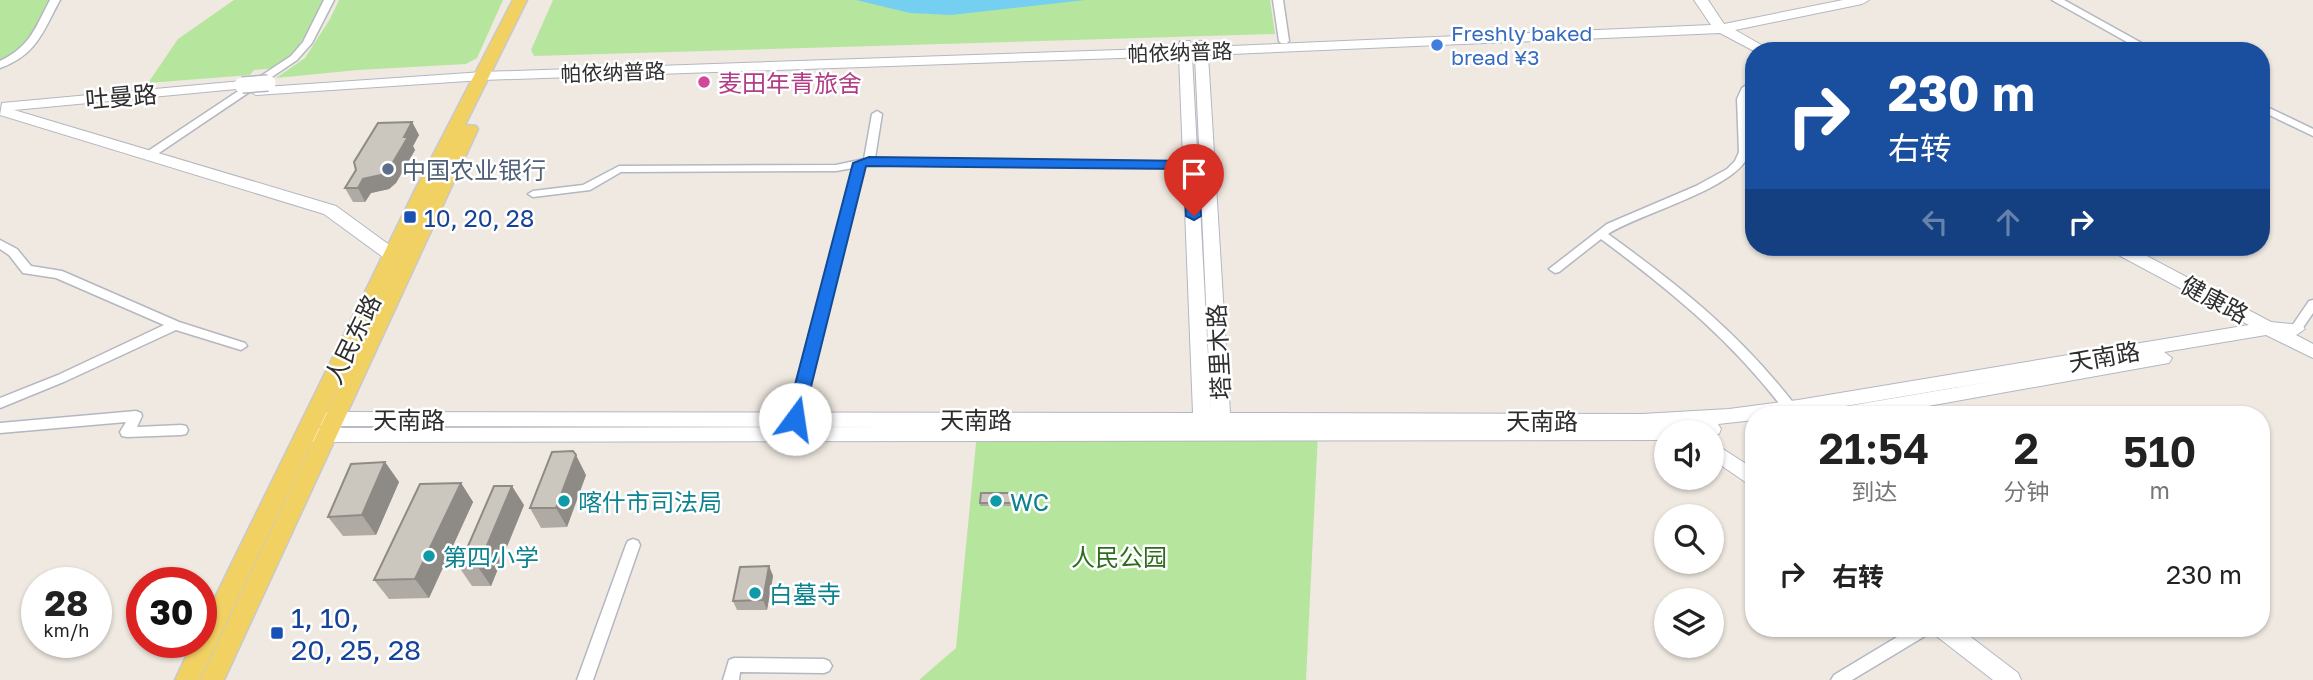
<!DOCTYPE html>
<html lang="zh">
<head>
<meta charset="utf-8">
<style>
  body { margin:0; font-family:"Golos Text","Noto Sans SC",sans-serif; background:#f6f6f6; color:#222; height:100vh; display:flex; flex-direction:column; font-size:26px; white-space:nowrap }
  * { box-sizing:border-box; margin:0 }
  p { font-size:23px; color:#767676 }
  .icon { flex:none; width:38px; height:38px; fill:none; stroke:currentColor; stroke-width:2; stroke-linecap:round; stroke-linejoin:round }
  .map { position:relative; flex:1; overflow:hidden }
  .drawer { position:absolute; left:1745px; top:406px; width:525px; height:231px; display:flex; flex-direction:column; background:#fff; border-radius:28px; box-shadow:0 2px 5px #0004 }
  .drawer>* { flex:none }
  .banner { position:absolute; left:1745px; top:42px; width:525px; height:214px; border-radius:28px; box-shadow:0 2px 5px #0004; background:#1a4fa0; color:#fff; overflow:hidden }
  .tools { position:absolute; left:1654px; top:420px; display:grid; gap:14px }
  .tools a { display:grid; place-items:center; width:70px; height:70px; border-radius:50%; background:#fff; box-shadow:0 2px 5px #0004; font-size:35px }
  .speed { position:absolute; left:21px; top:567px; display:flex; gap:14px; font-size:35px; font-weight:700; text-align:center }
  .speed>* { display:grid; place-content:center; width:91px; height:91px; border-radius:50%; background:#fff; box-shadow:0 2px 5px #0004; line-height:1 }
  .speed small { font-size:18px; font-weight:400 }
  .speed .limit { border:10px solid #d22; background:#fff; color:#111 }
  .pin { position:absolute; display:grid; place-items:center; width:60px; height:60px; color:#fff; margin:-72px -30px; border-radius:50% 50% 50% 0; rotate:-45deg; box-shadow:0 0 7px #0007 }
  .pin .icon { rotate:45deg }
  .me { position:absolute; width:77px; margin:-38px; rotate:14deg; stroke-linejoin:round; filter:drop-shadow(0 0 5px #0008) }
  .turn { display:flex; align-items:center; gap:24px; height:147px; padding:0 28px; font-size:32px }
  .turn .icon { width:91px; height:91px; stroke-width:2.5 }
  .turn b { display:block; font-size:49px; line-height:60px }
  .lanes { display:flex; align-items:center; height:66px; padding:0 28px; background:#0003; justify-content:center; gap:35px; direction:ltr }
  .lanes .off { opacity:.35 }
  .eta { display:flex; justify-content:space-evenly; align-items:center; height:119px; text-align:center }
  .eta b { font-size:42px; font-weight:600; line-height:49px }
  ul { padding:0; list-style:none }
  li { display:flex; align-items:center; gap:21px; height:98px; padding:0 28px }
  li div { flex:1 }
  li b { display:block; font-size:26px }
  li em { font-style:normal }
  .map>svg:first-child { display:block }
  .green { fill:#b6e59e }
  .water { fill:#75cff0 }
  .lines { fill:none; stroke-linecap:round; stroke-linejoin:round }
  .street-casing { stroke:#b4b7c1; stroke-width:3 }
  .secondary-casing { stroke:#b4b7c1; stroke-width:2 }
  .primary-casing { stroke:#c9c9c9; stroke-width:3 }
  .street { fill:#fff; fill-rule:evenodd }
  .secondary { fill:#fff; fill-rule:evenodd }
  .primary { fill:#f2d163; fill-rule:evenodd }
  .secondary-bridge-casing { stroke:#b4b7c1; stroke-width:18; stroke-linecap:butt }
  .secondary-bridge { stroke:#fff; stroke-width:15 }
  .wall { fill:#afaba4 }
  .shaded-wall { fill:#8e8b86 }
  .building { fill:#cbc7bf; stroke:#8e8b86; stroke-width:2 }
  .route { fill:#1a73e8; stroke:#114b97; stroke-width:2 }
  .shop-dot { fill:#3f7fe0; stroke:#fff; stroke-width:2.5 }
  .hotel-dot { fill:#d1479c; stroke:#fff; stroke-width:2.5 }
  .service-dot { fill:#5c6f8a; stroke:#fff; stroke-width:2.5 }
  .transit-dot { fill:#1a4fb4; stroke:#fff; stroke-width:2.5 }
  .culture-dot { fill:#0f9aa8; stroke:#fff; stroke-width:2.5 }
  .labels { text-anchor:middle; dominant-baseline:central; stroke-width:5; stroke-linejoin:round; paint-order:stroke }
  .far-shop-label { font-size:21px; fill:#366cbe; stroke:#fff; text-anchor:start }
  .far-street-label { font-size:21px; fill:#2e2e2e; stroke:#fff }
  .hotel-label { font-size:24px; fill:#b23c85; stroke:#fff; text-anchor:start }
  .street-label { font-size:24px; fill:#2e2e2e; stroke:#fff }
  .service-label { font-size:24px; fill:#4e5e75; stroke:#fff; text-anchor:start }
  .transit-label { font-size:24px; fill:#164399; stroke:#fff; text-anchor:start }
  .culture-label { font-size:24px; fill:#0d838f; stroke:#fff; text-anchor:start }
  .park-label { font-size:24px; fill:#2c6e1b; stroke:#fff }
  .near-transit-label { font-size:28px; fill:#164399; stroke:#fff; text-anchor:start }
</style>
</head>
<body>
<div class="map">
<svg width="2313" height="680" viewBox="0 0 2313 680">
  <rect width="100%" height="100%" fill="#efe9e1"/>
  <path class="green" d="M0,0h49c-8,10 -8,22 -13,33 -7,15 -22,21 -36,29z
    M234,0h92l-33,55 -16,13 -23,2 -4,5 -102,8 30,-44z
    M339,0h164l-26,58 -11,6 -108,6 -82,8 29,-20 25,-39z
    M553,0h717l5,34 -741,22 -3,-6z
    M977,433h341l-12,247h-387l37,-32z"/>
  <path class="water" d="M856,0h229l-134,15 -41,-2z"/>
  <g class="lines">
    <g class="street-casing">
      <path id="street" d="M50,0h10c-17,31 -23,55 -60,68v-7c31,-15 35,-33 50,-61z
        M324,0h10l-22,43 -15,17 -144,97h-8l-1,-2 1,-2 146,-97 12,-14z
        M1273,0h10l6,41 -2,2h-6l-2,-2z
        M2052,0h12l92,51h-13z
        M1754,80c0,10 -7,15 -7,25 -1,16 7,33 2,49 -12,35 -109,59 -141,80 72,52 132,100 187,171l1,3 -1,3h-10c-54,-71 -113,-119 -184,-172l-42,33 -4,1 -6,-4 58,-45 89,-38 31,-17 8,-8 4,-9 -2,-53 5,-11z
        M2261,104l52,25v7l-52,-25z
        M877,111l5,3 -7,44 316,4 5,3 -5,3 -326,-3 -64,254 -1,3h-10l-1,-3 64,-251 -17,3 -215,1 -31,18 -57,7 -5,-3 5,-3 50,-6 36,-19 217,-1 28,-6 8,-45z
        M0,240l17,9 14,17 31,5 117,51 66,21 2,3 -6,4 -65,-20 -110,51 -66,27v-10l58,-23 106,-50 -108,-47 -33,-5 -14,-18 -9,-6z
        M2313,300v13l-13,19h-8l-2,-3 2,-3 17,-25z
        M136,411l5,2 1,3 -5,11 44,-2 5,1 2,4 -2,4 -5,1 -54,2 -5,-1 -2,-4 6,-10 -126,11v-10z
        M633,539l5,2 2,4 -47,135h-16l49,-135 2,-4z
        M1912,628h20l-2,5 -78,47h-21l3,-5z
        M734,658l90,1 5,2 3,5 -3,5 -5,2 -84,-1 -1,8h-16l6,-20z"/>
    </g>
    <g class="secondary-casing">
      <path id="secondary" d="M1694,0h14l16,24 119,-24h26l-7,4 -127,26 37,21h-18l-34,-18 -512,22 22,358 412,1 87,-5 69,-9 451,-75 -138,-74 -2,-4h21l141,75 31,3 3,4 -9,6 17,9v14l-47,-23 -102,17 8,6 -3,5 -6,1 -285,51h-50l2,-5 7,-2 169,-29 -208,35 -44,1v5l-36,4 3,5 -2,5 -7,2v-4h-46v8l-1360,2 -7,-2 -2,-5 2,-5 7,-2 584,-1 -568,-1 -7,-2 -2,-5 2,-5 7,-2 871,1 -14,-357 -696,24 -227,15 -7,-4 2,-3 232,-16 695,-24 2,-7h10l2,7 4,-7h10l2,6 503,-22zM1192,56h3l16,357z
        M242,81l7,4 -2,3 -233,22 322,96 63,46 2,4 -2,4h-12l-63,-46 -324,-99 2,-12z
        M1712,442l42,27v19l-42,-29z
        M1932,628h27l59,45 3,7h-28l-58,-45z"/>
    </g>
    <g class="primary-casing">
      <path id="primary" d="M513,0h14l-62,125 11,1 2,3 -254,551h-24l240,-505 -241,505h-24l18,-38h8v-16l214,-436z"/>
    </g>
    <use href="#street" class="street"/>
    <use href="#secondary" class="secondary"/>
    <use href="#primary" class="primary"/>
    <g class="secondary-bridge-casing">
      <path id="secondary-bridge" d="M242,85l26,-2"/>
    </g>
    <use href="#secondary-bridge" class="secondary-bridge"/>
  </g>
  <path class="wall" d="M412,122l7,13 -6,11 2,4 -19,33 -7,6 -18,4 -6,9h-12l-8,-14 11,-18z
    M385,462l14,20 -23,53 -33,1 -15,-19z
    M586,475l-19,52 -26,1 -11,-20z
    M461,483l12,19 -44,96 -40,1 -15,-19z
    M1012,497l-1,9h-31v-3z
    M524,505l-33,81h-19l-13,-19z
    M769,566l4,10 -6,34h-30l-4,-9z"/>
  <path class="shaded-wall" d="M412,122l7,13 -6,11 2,4 -19,33 -7,6 -18,4 -6,9 -7,-14 5,-9 41,-42z
    M576,455l10,20 -19,52 -11,-19z
    M385,462l14,20 -23,53 -14,-20z
    M461,483l12,19 -44,96 -14,-19z
    M512,486l12,19 -33,81 -13,-19z
    M769,566l4,10 -6,34 -4,-10z"/>
  <path class="building" d="M412,122l-8,15h4l-19,32 -8,6 -18,4 -5,9h-13l11,-18 -2,-8 24,-39z
    M573,451l3,4 -20,53h-26l22,-56z
    M385,462l-23,53 -34,2 23,-53z
    M461,483l-46,96 -41,1 46,-96z
    M494,486h18l-34,81h-19z
    M981,493h30v10h-31z
    M769,566l-6,34 -30,1 7,-34z"/>
  <path class="route" d="M869,157l322,4 7,4 3,51 -7,4 -8,-4 -2,-47 -318,-3 -63,253 -2,4h-12l-3,-4 67,-256z"/>
  <circle class="shop-dot" cx="1437" cy="45" r="7"/>
  <circle class="hotel-dot" cx="704" cy="82" r="7"/>
  <circle class="service-dot" cx="388" cy="169" r="7"/>
  <g class="transit-dot">
    <rect x="403" y="210" width="14" height="14" rx="3.5"/>
    <rect x="270" y="626" width="14" height="14" rx="3.5"/>
  </g>
  <g class="culture-dot">
    <circle cx="564" cy="501" r="7"/>
    <circle cx="996" cy="501" r="7"/>
    <circle cx="429" cy="556" r="7"/>
    <circle cx="755" cy="593" r="7"/>
  </g>
  <g class="labels">
    <g class="far-shop-label">
      <text x="1451" y="33">Freshly baked<tspan x="1451" dy="24">bread ¥3</tspan></text>
    </g>
    <g class="far-street-label">
      <text transform="translate(1180 52) rotate(-2)">帕依纳普路</text>
      <text transform="translate(613 72) rotate(-2)">帕依纳普路</text>
    </g>
    <g class="hotel-label">
      <text x="718" y="82">麦田年青旅舍</text>
    </g>
    <g class="street-label">
      <text transform="translate(121 96) rotate(-5)">吐曼路</text>
      <text transform="translate(2215 299) rotate(28)">健康路</text>
      <text transform="translate(352 339) rotate(-64)">人民东路</text>
      <text transform="translate(1218 352) rotate(-93)">塔里木路</text>
      <text transform="translate(2104 356) rotate(-10)">天南路</text>
      <text x="409" y="419">天南路</text>
      <text x="976" y="419">天南路</text>
      <text x="1542" y="420">天南路</text>
    </g>
    <g class="service-label">
      <text x="402" y="169">中国农业银行</text>
    </g>
    <g class="transit-label">
      <text x="424" y="217">10, 20, 28</text>
    </g>
    <g class="culture-label">
      <text x="578" y="501">喀什市司法局</text>
      <text x="1010" y="501">WC</text>
      <text x="443" y="556">第四小学</text>
      <text x="769" y="593">白墓寺</text>
    </g>
    <g class="park-label">
      <text x="1119" y="556">人民公园</text>
    </g>
    <g class="near-transit-label">
      <text x="291" y="617">1, 10,<tspan x="291" dy="32">20, 25, 28</tspan></text>
    </g>
  </g>
</svg>
<div class="tools">
<a><svg class="icon" aria-label="sound" viewBox="0 0 24 24"><path d="M4 9h4l5-4v14l-5-4H4zM17 9q2 3 0 6"/></svg></a>
<a><svg class="icon" aria-label="search" viewBox="0 0 24 24"><circle cx="10" cy="10" r="6"/><path d="M15 15l6 6"/></svg></a>
<a><svg class="icon" aria-label="layers" viewBox="0 0 24 24"><path d="M12 4l9 5-9 5-9-5zM3 14l9 5 9-5"/></svg></a>
</div>
<div class="speed"><div>28<small>km/h</small></div><div class="limit">30</div></div>
<div class="pin" style="left:1194px;top:216px;background:#d93025"><svg class="icon" aria-label="arrive" viewBox="0 0 24 24"><path d="M6 21V4h12l-3 4 3 4H6"/></svg></div>
<svg class="me" style="left:795px;top:419px" viewBox="-20 -20 40 40"><circle r="19" fill="#fff"/><path d="M0-13L10 11 0 6-10 11z" fill="#1a73e8"/></svg>
<div class="banner">
<div class="turn"><svg class="icon" aria-label="right" viewBox="0 0 24 24"><path d="M7 20v-9h11M14 6l5 5-5 5"/></svg><div><b>230 m</b>右转</div></div>
<div class="lanes"><svg class="icon off" aria-label="left" viewBox="0 0 24 24"><path d="M17 20v-9H6M10 6l-5 5 5 5"/></svg><svg class="icon off" aria-label="ahead" viewBox="0 0 24 24"><path d="M12 20V5M6 11l6-6 6 6"/></svg><svg class="icon" aria-label="right" viewBox="0 0 24 24"><path d="M7 20v-9h11M14 6l5 5-5 5"/></svg></div>
</div>
<section class="drawer">
<div class="eta">
<div><b>21:54</b><p>到达</p></div>
<div><b>2</b><p>分钟</p></div>
<div><b>510</b><p>m</p></div>
</div>
<ul>
<li><svg class="icon" aria-label="right" viewBox="0 0 24 24"><path d="M7 20v-9h11M14 6l5 5-5 5"/></svg><div><b>右转</b></div><em>230 m</em></li>
</ul>
</section>
</div>
</body>
</html>
